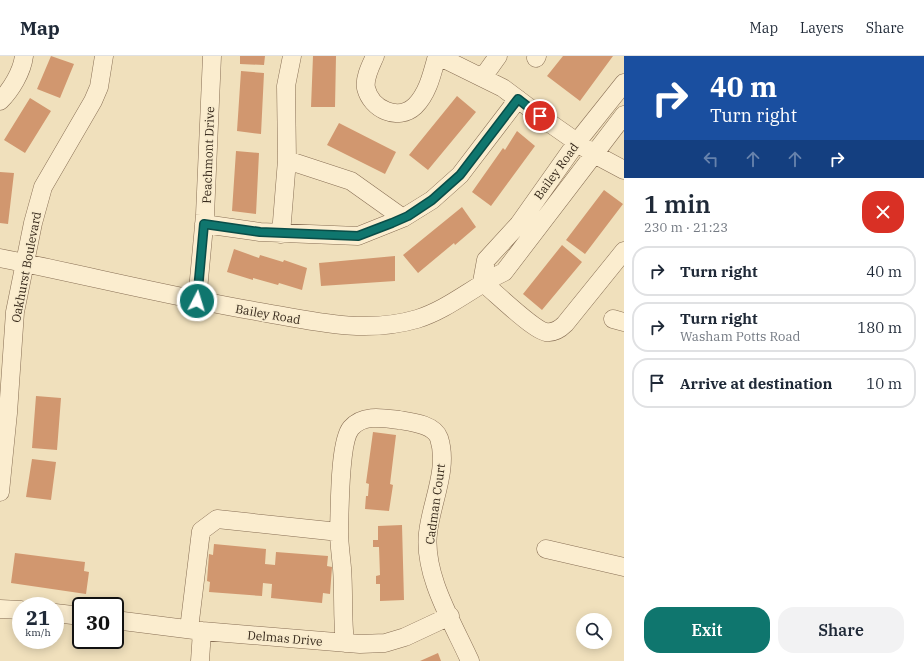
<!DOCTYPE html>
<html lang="en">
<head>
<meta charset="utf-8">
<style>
  body { margin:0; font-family:"IBM Plex Serif",serif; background:#f2f2f3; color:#1f2937; height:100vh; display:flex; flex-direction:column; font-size:15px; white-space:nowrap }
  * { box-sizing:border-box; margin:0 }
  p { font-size:13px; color:#747a83 }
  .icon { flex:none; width:22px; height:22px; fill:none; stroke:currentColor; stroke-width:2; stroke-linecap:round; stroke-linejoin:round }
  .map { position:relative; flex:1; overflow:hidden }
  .drawer { display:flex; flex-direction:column; background:#fff; width:300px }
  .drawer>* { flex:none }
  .guide { background:#1a4fa0; color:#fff; overflow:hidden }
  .fabs { position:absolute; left:576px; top:557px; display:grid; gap:8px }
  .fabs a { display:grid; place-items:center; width:36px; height:36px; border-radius:50%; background:#fff; box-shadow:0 2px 10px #0003; font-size:20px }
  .speed { position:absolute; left:12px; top:541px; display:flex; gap:8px; font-size:20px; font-weight:700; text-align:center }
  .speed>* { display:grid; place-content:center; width:52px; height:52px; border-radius:50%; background:#fff; box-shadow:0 2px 10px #0003; line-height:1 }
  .speed small { font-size:10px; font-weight:400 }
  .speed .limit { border:2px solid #111; border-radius:6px; background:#fff; color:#111 }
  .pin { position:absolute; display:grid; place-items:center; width:34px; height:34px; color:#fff; margin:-17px; border:2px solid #fff; border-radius:50%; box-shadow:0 1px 4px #0007 }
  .me { position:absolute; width:44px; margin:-22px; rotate:5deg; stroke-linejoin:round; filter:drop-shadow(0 0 3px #0008) }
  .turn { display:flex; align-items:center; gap:14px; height:84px; padding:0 20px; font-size:18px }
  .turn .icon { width:52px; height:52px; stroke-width:2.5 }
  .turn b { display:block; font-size:28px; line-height:34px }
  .lanes { display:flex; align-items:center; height:38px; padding:0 20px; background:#0003; justify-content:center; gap:20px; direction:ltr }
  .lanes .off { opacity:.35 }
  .round { display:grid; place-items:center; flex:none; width:42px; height:42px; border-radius:16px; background:#f2f2f3 }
  .headline { display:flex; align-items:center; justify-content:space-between; height:68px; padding:0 20px }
  h1 { font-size:24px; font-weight:600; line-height:30px }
  .primary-button { display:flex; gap:8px; margin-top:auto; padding:8px 20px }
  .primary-button a { flex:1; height:46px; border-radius:16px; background:#0f766e; color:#fff; font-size:16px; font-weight:600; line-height:46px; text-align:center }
  .primary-button a+a { background:#f2f2f3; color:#1f2937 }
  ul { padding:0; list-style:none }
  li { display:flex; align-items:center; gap:12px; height:50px; margin:0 8px 6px; padding:0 12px; border:2px solid #e0e1e3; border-radius:16px }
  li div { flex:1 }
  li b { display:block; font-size:15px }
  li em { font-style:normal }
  header { display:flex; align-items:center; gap:24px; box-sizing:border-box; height:56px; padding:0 20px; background:#fff; border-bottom:1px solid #e0e1e3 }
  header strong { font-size:19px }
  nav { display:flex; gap:22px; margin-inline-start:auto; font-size:14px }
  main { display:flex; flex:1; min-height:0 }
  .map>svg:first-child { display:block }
  .building { fill:#d1976f }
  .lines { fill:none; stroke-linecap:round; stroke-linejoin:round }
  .minor-casing { stroke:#886f55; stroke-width:19 }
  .minor { stroke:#fbedcf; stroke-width:18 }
  .route-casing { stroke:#0a4d48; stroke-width:10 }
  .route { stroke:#0f766e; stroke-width:7 }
  .labels { text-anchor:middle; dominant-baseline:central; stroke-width:3; stroke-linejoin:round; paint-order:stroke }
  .street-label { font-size:12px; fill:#36281a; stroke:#f7eacc }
</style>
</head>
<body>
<header>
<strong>Map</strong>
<nav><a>Map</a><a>Layers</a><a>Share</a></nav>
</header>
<main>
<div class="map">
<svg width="624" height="605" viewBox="0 0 624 605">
  <rect width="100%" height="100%" fill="#f0e0bc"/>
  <path class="building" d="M51,0l23,8 -14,34 -23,-9z
    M240,0h25l-1,9 -24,-1z
    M313,0h23l-1,51h-24z
    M563,0h50l-33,45 -33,-25z
    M241,15l23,2 -3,61 -24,-3z
    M457,40l19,16 -48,58 -19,-15z
    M30,42l21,13 -26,42 -21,-13z
    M339,67l57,29 -11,22 -58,-29z
    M517,75l18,15 -44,60 -19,-14 31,-44 2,2 5,-8z
    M236,95l23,2 -3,61 -24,-3z
    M0,116l14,1 -6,51 -8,-1z
    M604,134l19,14 -38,50 -19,-14z
    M462,151l14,20 -21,18 -1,-2 -36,30 -15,-18z
    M562,189l20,17 -40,48 -19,-16z
    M234,193l25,9 1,-3 23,7 1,-2 23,8 -5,22 -23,-7 -1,2 -25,-7v2l-26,-8z
    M395,200v25l-74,5 -2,-23z
    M36,340l25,2 -4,52 -25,-2z
    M373,376l23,3 -6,49 3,1 -4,26 -24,-2 1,-13h2l1,-12 -3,-1z
    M32,403l24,3 -5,38 -25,-3z
    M402,469l2,75 -24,1v-17h-4v-8l4,-1 -1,-28h-6v-7h5v-14z
    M214,488l52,5 -1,15 10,1 1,-13 52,4 -1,10 5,1 -2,27 -7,-1 -1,10 -51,-5 1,-14 -9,-1 -1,13 -53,-4 1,-10 -3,-1 2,-27 4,1z
    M15,497l70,9 -1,9 5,1 -3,22 -75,-11z
    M438,597l3,8h-21z"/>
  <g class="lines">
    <g class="minor-casing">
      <path id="minor" d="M375,0c-4,9 -11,22 -9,32 5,21 32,34 49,18 13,-13 17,-32 22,-50
        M438,0l65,32 48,36 43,30 30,16
        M536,2l1,-2
        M483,21l15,-21
        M0,45c11,-11 22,-29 24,-45
        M287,104l-1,-74 6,-30
        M204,168l56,8 98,4 45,-18 29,-18 28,-25 58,-76
        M281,178l6,-74 64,21 52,37
        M0,202c85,17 169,38 255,53 53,9 108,24 162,8 32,-10 57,-33 87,-47l120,-157
        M482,226l4,-22 33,-36 58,-82 47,-59
        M482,226c13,10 51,48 64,50 8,1 14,-3 19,-8l59,-73
        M197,245l8,-86 7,-159
        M613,263l11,3
        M0,436l8,-79 7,-101 18,-89 10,-36 50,-86 6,-14 5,-31
        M546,493l78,18
        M0,553l21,1
        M55,557l26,3
        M115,564l87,11 158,13 25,-1 20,-6 45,-21
        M189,573l12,-98 16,-12 122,13
        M345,587c-3,-25 -1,-50 -3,-75 -1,-12 -3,-25 -3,-37 1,-21 0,-89 12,-103 12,-14 32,-10 48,-8 12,2 35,4 40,18 10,31 -8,65 -11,95 -5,42 25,90 42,128
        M200,605l2,-30"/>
    </g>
    <use href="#minor" class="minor"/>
  </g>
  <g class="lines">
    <g class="route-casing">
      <path id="route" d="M197,245l7,-77 56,8 98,4 34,-13 16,-7 24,-16 28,-25 58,-76 22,17"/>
    </g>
    <use href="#route" class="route"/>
  </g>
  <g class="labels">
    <g class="street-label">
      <text transform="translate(208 99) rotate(-88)">Peachmont Drive</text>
      <text transform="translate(556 115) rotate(-54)">Bailey Road</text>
      <text transform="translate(26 211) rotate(-79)">Oakhurst Boulevard</text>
      <text transform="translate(268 258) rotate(10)">Bailey Road</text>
      <text transform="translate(435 448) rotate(-82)">Cadman Court</text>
      <text transform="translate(285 582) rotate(5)">Delmas Drive</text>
    </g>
  </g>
</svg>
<div class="fabs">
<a><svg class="icon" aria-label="search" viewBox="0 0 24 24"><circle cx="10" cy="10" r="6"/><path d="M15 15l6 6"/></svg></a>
</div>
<div class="speed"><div>21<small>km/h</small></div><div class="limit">30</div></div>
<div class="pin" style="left:540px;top:60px;background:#d93025"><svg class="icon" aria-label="arrive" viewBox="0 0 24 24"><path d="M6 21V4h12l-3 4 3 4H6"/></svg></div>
<svg class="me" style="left:197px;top:245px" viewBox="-20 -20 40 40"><circle r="17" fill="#0f766e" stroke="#fff" stroke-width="3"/><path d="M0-11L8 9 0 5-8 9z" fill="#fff"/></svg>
</div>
<section class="drawer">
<div class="guide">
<div class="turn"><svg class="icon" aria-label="right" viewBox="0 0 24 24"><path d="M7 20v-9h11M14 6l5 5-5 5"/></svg><div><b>40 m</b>Turn right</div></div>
<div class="lanes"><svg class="icon off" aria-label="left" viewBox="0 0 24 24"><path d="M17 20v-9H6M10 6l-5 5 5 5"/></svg><svg class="icon off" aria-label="ahead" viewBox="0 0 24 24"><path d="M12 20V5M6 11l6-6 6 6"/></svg><svg class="icon off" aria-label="ahead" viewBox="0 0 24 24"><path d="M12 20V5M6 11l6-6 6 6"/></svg><svg class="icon" aria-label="right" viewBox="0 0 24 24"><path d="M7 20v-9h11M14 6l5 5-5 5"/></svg></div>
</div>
<div class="headline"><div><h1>1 min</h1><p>230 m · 21:23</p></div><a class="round" style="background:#d93025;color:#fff"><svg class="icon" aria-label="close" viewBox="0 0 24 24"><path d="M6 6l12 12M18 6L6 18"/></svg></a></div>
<ul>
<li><svg class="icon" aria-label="right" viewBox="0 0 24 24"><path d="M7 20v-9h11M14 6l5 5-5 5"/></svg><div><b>Turn right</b></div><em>40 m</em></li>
<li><svg class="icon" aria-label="right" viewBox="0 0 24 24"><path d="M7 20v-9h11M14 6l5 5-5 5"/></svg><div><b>Turn right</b><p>Washam Potts Road</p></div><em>180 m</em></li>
<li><svg class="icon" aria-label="arrive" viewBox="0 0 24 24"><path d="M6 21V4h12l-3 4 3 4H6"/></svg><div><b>Arrive at destination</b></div><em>10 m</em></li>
</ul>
<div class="primary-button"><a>Exit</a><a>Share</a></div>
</section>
</main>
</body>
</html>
